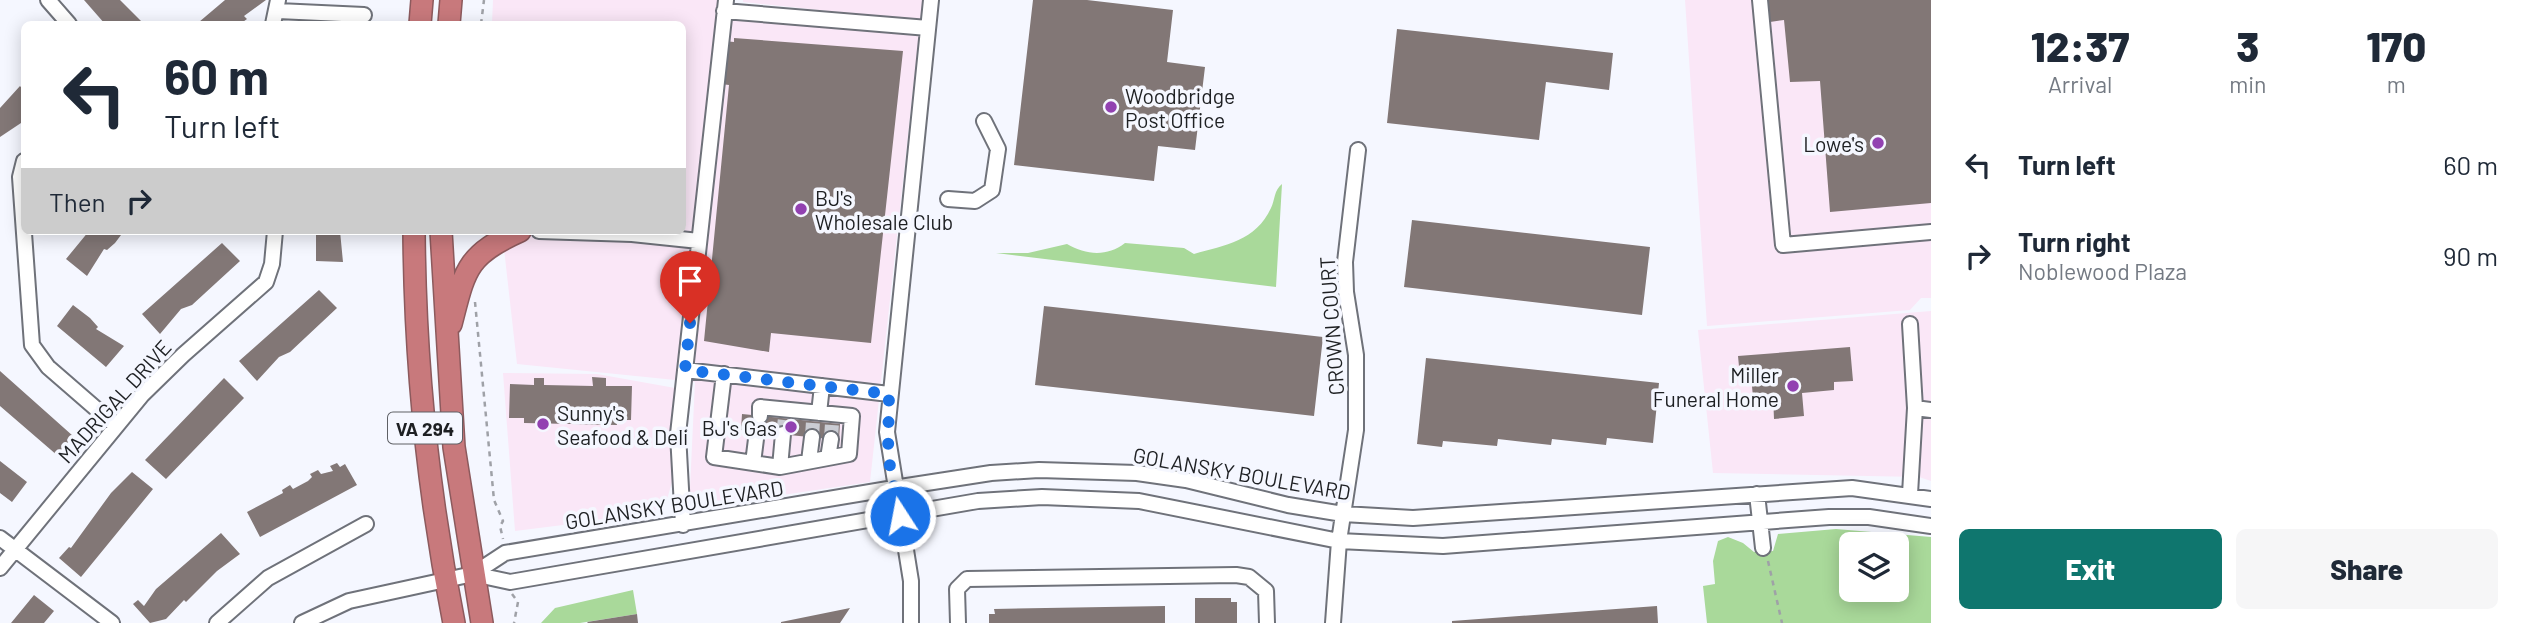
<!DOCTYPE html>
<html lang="en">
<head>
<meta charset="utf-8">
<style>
  body { margin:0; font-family:Barlow,sans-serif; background:#f6f6f7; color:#1f2937; height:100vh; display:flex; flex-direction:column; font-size:26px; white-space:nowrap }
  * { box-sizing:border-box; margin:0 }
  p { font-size:23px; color:#747a83 }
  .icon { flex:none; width:38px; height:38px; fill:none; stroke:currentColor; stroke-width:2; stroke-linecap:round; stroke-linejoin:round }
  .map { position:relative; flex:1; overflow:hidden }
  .sheet { display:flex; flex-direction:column; background:#fff; width:595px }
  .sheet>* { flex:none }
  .guide { position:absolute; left:21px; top:21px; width:665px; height:214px; border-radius:10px; box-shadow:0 4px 18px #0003; background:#fff; color:#1f2937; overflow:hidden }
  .buttons { position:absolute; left:1839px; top:532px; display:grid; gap:14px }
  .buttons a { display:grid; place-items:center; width:70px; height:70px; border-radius:10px; background:#fff; box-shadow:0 4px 18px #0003; font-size:35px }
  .pin { position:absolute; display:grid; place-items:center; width:60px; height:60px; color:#fff; margin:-72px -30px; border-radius:50% 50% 50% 0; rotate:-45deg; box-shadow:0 0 7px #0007 }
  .pin .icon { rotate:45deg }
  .me { position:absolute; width:77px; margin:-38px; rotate:349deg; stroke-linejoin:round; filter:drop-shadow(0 0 5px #0008) }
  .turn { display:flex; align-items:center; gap:24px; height:147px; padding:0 28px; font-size:32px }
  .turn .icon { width:91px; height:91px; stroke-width:2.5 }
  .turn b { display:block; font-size:49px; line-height:60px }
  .then { display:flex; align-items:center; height:66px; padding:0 28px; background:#0003; gap:14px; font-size:26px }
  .eta { display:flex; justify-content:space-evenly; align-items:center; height:119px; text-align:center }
  .eta b { font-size:42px; font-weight:800; line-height:49px }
  .action { display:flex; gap:14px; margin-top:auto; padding:14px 28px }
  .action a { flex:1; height:80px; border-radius:10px; background:#0f766e; color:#fff; font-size:28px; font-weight:800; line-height:80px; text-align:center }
  .action a+a { background:#f6f6f7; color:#1f2937 }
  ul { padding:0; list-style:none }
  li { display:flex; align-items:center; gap:21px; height:91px; padding:0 28px }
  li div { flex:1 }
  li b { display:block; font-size:26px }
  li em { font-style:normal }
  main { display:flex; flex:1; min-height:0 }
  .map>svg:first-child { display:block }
  .commercial { fill:#fae7f7 }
  .green { fill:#a9d99a; fill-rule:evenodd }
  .building { fill:#827776 }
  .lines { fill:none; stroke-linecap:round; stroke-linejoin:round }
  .minor-tunnel { stroke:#caccd3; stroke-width:14; stroke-dasharray:14 7; stroke-linecap:butt }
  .minor-casing { stroke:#6f727a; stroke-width:18 }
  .highway-casing { stroke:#8c5a5d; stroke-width:24 }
  .path { stroke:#9fa1a7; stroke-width:2.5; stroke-dasharray:5 5; stroke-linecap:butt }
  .minor { stroke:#fff; stroke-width:14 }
  .highway { stroke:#c8797c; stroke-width:21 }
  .route { stroke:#1a73e8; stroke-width:12; stroke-dasharray:0 21.6 }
  .poi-dot { fill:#9241b1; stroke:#f5f7ff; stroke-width:2.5 }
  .labels { text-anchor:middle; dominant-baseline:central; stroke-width:7; stroke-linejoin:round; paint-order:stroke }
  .shield { fill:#f5f7ff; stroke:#5e6065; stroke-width:2 }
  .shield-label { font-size:19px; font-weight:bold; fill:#1e2023 }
  .poi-label { font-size:21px; fill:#1e2023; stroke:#f5f7ff; text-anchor:start }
  .street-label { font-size:21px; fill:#1e2023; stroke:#f5f7ff }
</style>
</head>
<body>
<main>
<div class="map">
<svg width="1931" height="623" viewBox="0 0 1931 623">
  <rect width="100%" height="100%" fill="#f5f7ff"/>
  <path class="commercial" d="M493,0h238l2,19 186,16 -49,447 -181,27 6,-127 -178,-18 -15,-133h180v-207h-190z
    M743,0h179v21l-179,-19z
    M1685,0h246v298h-10l-11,12 -203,16z
    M1931,311v170l-12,-4 -206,-4 -15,-143z
    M503,373l94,1 78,14 -5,52 2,42 -6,21 -15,11 -136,17z"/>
  <path class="green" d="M1282,184l-6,103 -280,-34h32l39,-9c19,11 40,13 58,-1l59,5 10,6c31,-9 62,-13 77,-46 4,-8 3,-18 11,-24z
    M1836,529l95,8v86h-224l-4,-37 12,-2 -2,-23 5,-20 10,-4 15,6 11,9 19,-1 5,-17zM1852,544h45v46h-45z
    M633,590l4,24 -57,9h-39l14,-15z"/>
  <path class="building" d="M84,0h36l24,24h-39z
    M225,0h41l-22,16 3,3 -7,5h-39l-2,-2z
    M1033,0h54l86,10 -6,52 38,5 -10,83 -37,-4 -4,35 -140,-16z
    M1768,0h163v203l-101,9 -10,-131 -30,1 -6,-62 -14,2z
    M1397,29l216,24 -4,37 -63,-8 -7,58 -152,-17z
    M734,38l169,13 -32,292 -100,-10 -2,19 -65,-11 25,-256 -8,-1 3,-43 10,1z
    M20,86l4,5v30l-24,16v-29z
    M1412,220l238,27 -8,68 -238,-28z
    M89,231h35l-9,12 -8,7 -3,-1 -17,27 -21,-17z
    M316,231h24l3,31 -27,-1z
    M222,243l18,18 -48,44 -11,4 -21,25 -18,-20z
    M319,290l18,18 -47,44 -11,5 -22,24 -18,-20z
    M73,305l17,13 8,9 -2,2 28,17 -18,21 -49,-41z
    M1044,306l279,31 -9,79 -279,-31z
    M1850,347l3,34 -19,1v8l-32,3 2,23 -30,3 -1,-24 -20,2 -2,-21 -11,1 -2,-21z
    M1426,358l233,25 -6,60 -46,-5 -1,7 -54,-6 -1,6 -53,-6 -1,7 -54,-5 -1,6 -25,-3z
    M0,371l73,65 -15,20 -58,-50z
    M592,377l14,1v8h26l-1,34h-15l1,5 -93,-2v-5h-15l1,-34 24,1v-7h10v7l49,1z
    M224,378l20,20 -78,81 -21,-19z
    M742,414l98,10 -1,16 -98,-10z
    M0,461l27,21 -15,20 -12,-9z
    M337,463l3,4 5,-3 12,21 -97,52 -13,-25 36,-19 -1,-3 8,-5 3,4 15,-8 4,-4 -2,-3 8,-4 3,4 12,-3 -3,-5z
    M132,472l21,17 -72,88 -22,-19 10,-11 2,1 40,-55z
    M221,533l19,21 -23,17 -31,31 -2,-2 -18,19 -16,4 -17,-19 5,-4 6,6 12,-17z
    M34,595l20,16 -10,12h-33z
    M1195,598h36v4h6v21h-42z
    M1165,606v17h-176v-9h6l-1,-5z
    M1657,606l1,17h-206v-2z
    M850,608l-10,15h-59v-1z
    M637,614l1,9h-50l-1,-1z"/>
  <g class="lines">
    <path class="minor-tunnel" d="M783,434l2,-16
      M812,437l1,-16
      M831,439l1,-16"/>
    <g class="minor-casing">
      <path id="minor" d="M48,0l21,24
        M1760,0l23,245 148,-13
        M278,11l86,4
        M724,11l204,17
        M273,24l5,-24
        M24,161l-4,16 12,168 16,22 68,59
        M948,199l27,2 17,-11 6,-41 -14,-28
        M539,231l93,3 67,7
        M685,370l204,24
        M724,374l-10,83 66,10 69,-13 3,-38 -92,-9v9
        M1915,408l16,2
        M819,413l3,-27
        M828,458l3,-19
        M809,461l3,-24
        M753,463l4,-32
        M780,467l3,-33
        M1757,494l6,54
        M1910,494l5,-86 -5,-84
        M683,525l-5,-91 48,-434
        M0,538l112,85
        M0,568l142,-173 41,-40 83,-73 6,-18 3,-33
        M473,574l37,8 468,-81 64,-4 97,4 200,40 104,5 386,-29h40l62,9
        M217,623l51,-45 98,-54
        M302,623l47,-22 124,-27 32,-21 389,-65 97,-15 48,-3 98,3 49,7 102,25 55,9 70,4 439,-30 79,11
        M911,623v-42l-24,-149 44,-432
        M958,623l-1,-34 10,-10 269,-4 13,2 17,14 1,32
        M1333,623l6,-82 17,-111v-75l-10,-63 -1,-30 13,-112"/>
    </g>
    <g class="highway-casing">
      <path id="highway" d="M420,24l2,-24
        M449,24l2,-24
        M414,231c1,132 14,263 40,392
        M441,231l13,216 28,176
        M451,324c14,-54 15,-69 69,-93"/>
    </g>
    <path class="path" d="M481,24l3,-24
      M475,302l19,198 9,21 -3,5 3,13
      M1768,561l14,62
      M512,594l6,8 -4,21"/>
    <use href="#minor" class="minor"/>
    <use href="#highway" class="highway"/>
  </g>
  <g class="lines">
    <path class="route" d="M690,323l-5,47 204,24 -1,62 12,60"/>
  </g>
  <g class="poi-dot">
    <circle cx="1111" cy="107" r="7"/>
    <circle cx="1878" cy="143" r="7"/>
    <circle cx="801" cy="209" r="7"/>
    <circle cx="1793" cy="386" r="7"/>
    <circle cx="543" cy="424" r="7"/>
    <circle cx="791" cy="427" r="7"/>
  </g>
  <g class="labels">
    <rect class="shield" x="388" y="412.5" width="74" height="31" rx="5"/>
    <g class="shield-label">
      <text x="425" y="428">VA 294</text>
    </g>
    <g class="poi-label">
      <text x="1125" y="95">Woodbridge<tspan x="1125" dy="24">Post Office</tspan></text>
      <text x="1864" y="143" text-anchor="end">Lowe's</text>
      <text x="815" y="197">BJ's<tspan x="815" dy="24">Wholesale Club</tspan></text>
      <text x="1779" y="374" text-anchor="end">Miller<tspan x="1779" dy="24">Funeral Home</tspan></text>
      <text x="557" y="412">Sunny's<tspan x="557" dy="24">Seafood &amp; Deli</tspan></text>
      <text x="777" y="427" text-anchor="end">BJ's Gas</text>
    </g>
    <g class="street-label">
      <text transform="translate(1331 326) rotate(-94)">CROWN COURT</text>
      <text transform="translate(114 401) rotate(-48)">MADRIGAL DRIVE</text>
      <text transform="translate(1242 473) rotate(10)">GOLANSKY BOULEVARD</text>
      <text transform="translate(674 504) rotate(-9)">GOLANSKY BOULEVARD</text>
    </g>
  </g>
</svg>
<div class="buttons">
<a><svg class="icon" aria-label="layers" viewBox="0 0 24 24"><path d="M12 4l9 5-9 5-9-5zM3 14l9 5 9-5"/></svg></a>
</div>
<div class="pin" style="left:690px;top:323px;background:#d93025"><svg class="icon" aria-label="arrive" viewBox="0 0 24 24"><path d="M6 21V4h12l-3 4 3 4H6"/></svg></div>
<svg class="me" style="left:900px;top:516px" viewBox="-20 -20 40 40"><circle r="17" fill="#1a73e8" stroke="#fff" stroke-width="3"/><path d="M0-11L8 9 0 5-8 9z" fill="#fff"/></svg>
<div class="guide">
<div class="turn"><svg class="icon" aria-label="left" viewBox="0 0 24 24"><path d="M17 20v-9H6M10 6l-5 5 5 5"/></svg><div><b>60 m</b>Turn left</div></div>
<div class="then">Then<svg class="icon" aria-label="right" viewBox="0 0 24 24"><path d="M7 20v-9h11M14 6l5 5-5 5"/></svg></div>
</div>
</div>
<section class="sheet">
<div class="eta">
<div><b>12:37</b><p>Arrival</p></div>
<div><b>3</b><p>min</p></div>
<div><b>170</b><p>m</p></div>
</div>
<ul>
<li><svg class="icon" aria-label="left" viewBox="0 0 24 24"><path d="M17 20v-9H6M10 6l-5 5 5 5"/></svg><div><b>Turn left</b></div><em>60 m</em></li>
<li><svg class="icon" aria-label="right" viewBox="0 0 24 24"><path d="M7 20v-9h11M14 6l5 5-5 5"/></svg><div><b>Turn right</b><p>Noblewood Plaza</p></div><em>90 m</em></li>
</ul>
<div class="action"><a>Exit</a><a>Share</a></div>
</section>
</main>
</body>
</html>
